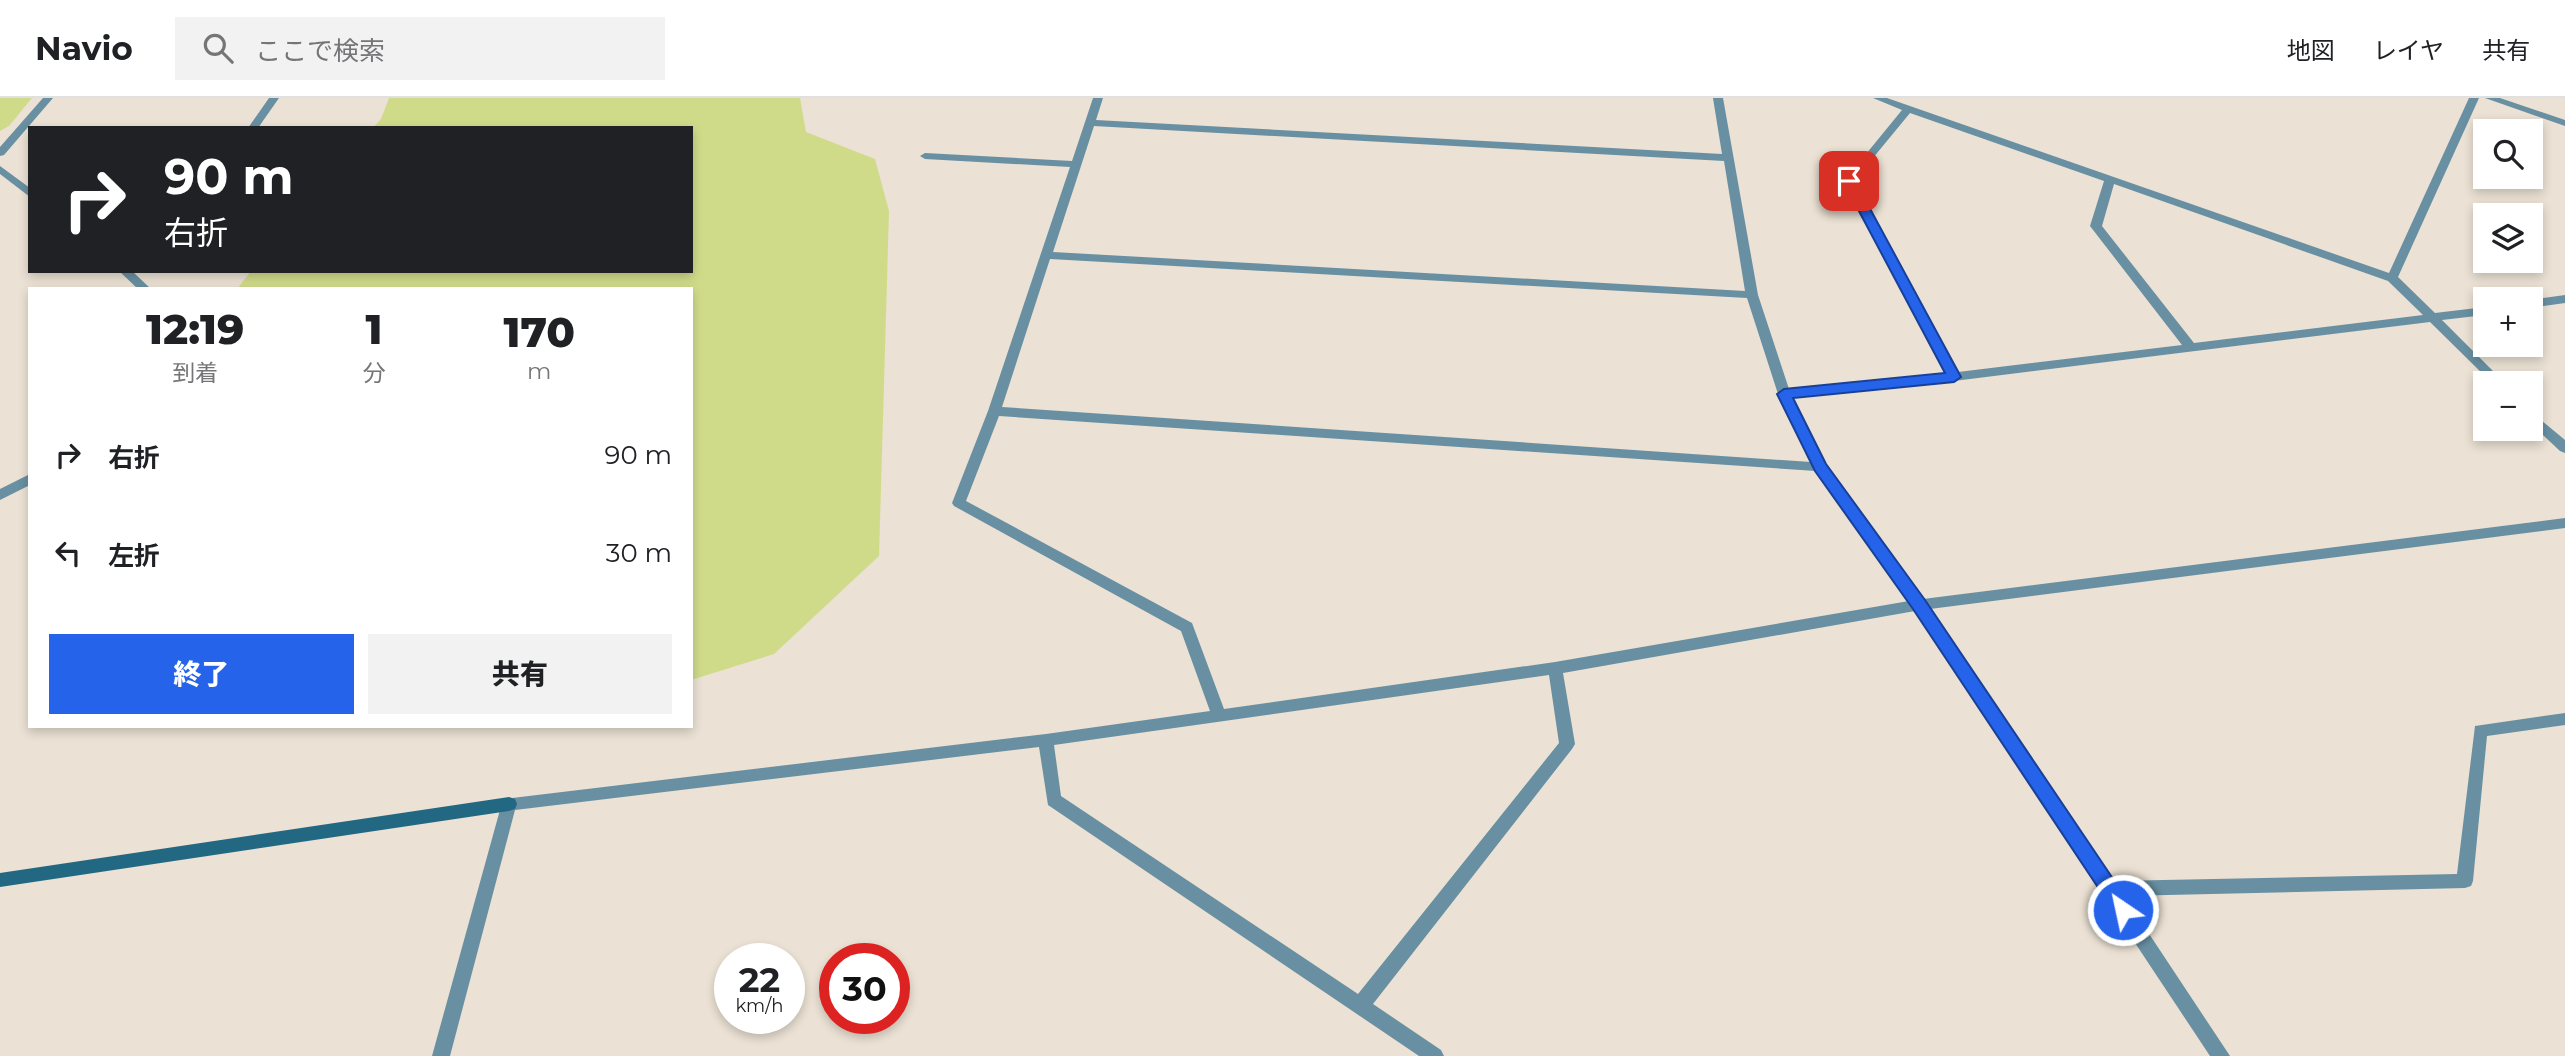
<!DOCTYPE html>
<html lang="ja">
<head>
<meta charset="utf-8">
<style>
  body { margin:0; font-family:Montserrat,"Noto Sans JP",sans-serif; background:#f2f2f2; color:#202124; height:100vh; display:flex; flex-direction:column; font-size:26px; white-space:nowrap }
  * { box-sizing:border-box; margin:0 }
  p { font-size:23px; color:#757577 }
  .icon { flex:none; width:38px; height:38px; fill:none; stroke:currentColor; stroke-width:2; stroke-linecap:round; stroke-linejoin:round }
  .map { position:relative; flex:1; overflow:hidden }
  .details { position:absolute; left:28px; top:189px; width:665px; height:441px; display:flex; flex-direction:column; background:#fff; border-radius:0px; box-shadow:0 4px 10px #0003 }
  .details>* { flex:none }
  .hud { position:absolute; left:28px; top:28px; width:665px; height:147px; border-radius:0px; box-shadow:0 4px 10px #0003; background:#202124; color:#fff; overflow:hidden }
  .fabs { position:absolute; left:2473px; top:21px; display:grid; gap:14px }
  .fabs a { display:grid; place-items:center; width:70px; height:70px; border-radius:0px; background:#fff; box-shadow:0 4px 10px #0003; font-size:35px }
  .speed { position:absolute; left:714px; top:845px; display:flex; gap:14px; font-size:35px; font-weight:700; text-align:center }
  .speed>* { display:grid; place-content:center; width:91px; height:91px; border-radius:50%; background:#fff; box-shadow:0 4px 10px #0003; line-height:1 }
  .speed small { font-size:18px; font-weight:400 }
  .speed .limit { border:10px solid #d22; background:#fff; color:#111 }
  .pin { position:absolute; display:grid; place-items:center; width:60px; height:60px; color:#fff; margin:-30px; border-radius:14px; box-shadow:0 4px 10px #0006 }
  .me { position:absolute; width:77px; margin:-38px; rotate:326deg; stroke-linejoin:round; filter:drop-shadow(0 0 5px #0008) }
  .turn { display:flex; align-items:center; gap:24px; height:147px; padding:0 21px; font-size:32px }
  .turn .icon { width:91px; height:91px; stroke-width:2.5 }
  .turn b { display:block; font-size:49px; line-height:60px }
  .eta { display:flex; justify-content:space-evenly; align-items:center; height:119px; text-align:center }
  .eta b { font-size:42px; font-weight:800; line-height:49px }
  .button { display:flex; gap:14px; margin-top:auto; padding:14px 21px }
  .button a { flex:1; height:80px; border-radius:0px; background:#2563eb; color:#fff; font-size:28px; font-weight:800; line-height:80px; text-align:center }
  .button a+a { background:#f2f2f2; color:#202124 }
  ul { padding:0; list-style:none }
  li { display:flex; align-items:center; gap:21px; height:98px; padding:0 21px }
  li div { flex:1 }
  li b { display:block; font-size:26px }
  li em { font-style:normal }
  header { display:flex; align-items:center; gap:42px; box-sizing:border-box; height:98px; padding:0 35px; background:#fff; border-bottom:2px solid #e0e0e0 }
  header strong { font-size:33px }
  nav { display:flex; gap:38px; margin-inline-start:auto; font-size:24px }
  .search { width:490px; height:63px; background:#f2f2f2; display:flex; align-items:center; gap:18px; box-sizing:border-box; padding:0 24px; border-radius:0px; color:#757577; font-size:26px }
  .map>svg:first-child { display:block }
  .green { fill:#d0db8a }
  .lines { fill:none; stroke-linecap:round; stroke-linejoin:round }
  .street { fill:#6890a2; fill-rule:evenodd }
  .secondary { fill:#236882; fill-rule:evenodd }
  .route { fill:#2563eb; stroke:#184099; stroke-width:2 }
</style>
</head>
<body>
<header>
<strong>Navio</strong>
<div class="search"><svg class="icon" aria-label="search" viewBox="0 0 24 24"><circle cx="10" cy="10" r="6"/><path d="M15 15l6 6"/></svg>ここで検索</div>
<nav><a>地図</a><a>レイヤ</a><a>共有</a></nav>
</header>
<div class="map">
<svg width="2565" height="958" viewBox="0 0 2565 958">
  <rect width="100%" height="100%" fill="#ebe1d4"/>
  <path class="green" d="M0,0h32l-23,28 -9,5z
    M389,0h411l6,34 69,27 14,52 -10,345 -105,98 -83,26v-391h-454l14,-18h440v-143h-318l8,-9z"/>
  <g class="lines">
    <path class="street" d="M43,0h10l-49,57 -4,1v-9z
      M269,0h10l-21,30h-10z
      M1093,0h10l-7,22 626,34 -9,-56h10l35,197 31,94 157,-15 -102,-193 58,-71 -29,-12h14l502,175 80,-175h10l-81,179 37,36 50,-6v8l-43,5 63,63h-13l-62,-61 -476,59 -162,16 33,68 98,134 642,-81v10l-635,81 184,272 343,-7 18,-148 90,-13v12l-78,11 -14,145 -2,5 -6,2 -341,8 106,160h-20l-295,-445 -352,62 12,71 -3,5 -199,255 68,46 3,6h-25l-371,-251 -9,-58 -524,63 -65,246h-18l71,-257 543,-65 164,-23 -29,-80 -227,-125 -2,-3 36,-92 82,-244 -145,-8 -5,-3 5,-3 147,8zM1910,15l194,68 -14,45 92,119 -224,27 -104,-191zM1094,28l630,35 21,130 -692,-39zM2114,86l274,97 35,34 -229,28 -92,-117zM1050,161l697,39 31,96 33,68 -809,-55zM999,318l817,55 93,130 -354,61 -331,47 -32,-86 -226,-122zM1549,577l10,68 -201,251 -297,-198 -7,-51z
      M2485,0h15l65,22v6z
      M0,68l30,22v9l-30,-23z
      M119,173h13l19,18h-13z
      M2565,197v8l-35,5v-8z
      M2530,313l35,29v13l-5,-2 -30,-28z
      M30,376v11l-30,15v-11z"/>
    <path class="secondary" d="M509,699l6,2 2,5 -2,5 -6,2 -509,76v-14z"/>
  </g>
  <path class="route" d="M1849,79l6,4 106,196 -7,5 -161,16 33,66 99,136 205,304 3,6 -3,6 -7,3 -6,-3 -204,-307 -98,-138 -38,-77 7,-5 161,-16 -102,-192z"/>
</svg>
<div class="fabs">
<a><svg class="icon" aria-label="search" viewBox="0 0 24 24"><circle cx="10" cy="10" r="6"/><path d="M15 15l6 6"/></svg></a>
<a><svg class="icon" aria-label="layers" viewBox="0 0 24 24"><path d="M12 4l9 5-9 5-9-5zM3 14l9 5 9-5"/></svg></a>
<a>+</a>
<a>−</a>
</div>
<div class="speed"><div>22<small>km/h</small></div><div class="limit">30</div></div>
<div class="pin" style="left:1849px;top:83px;background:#d93025"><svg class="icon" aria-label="arrive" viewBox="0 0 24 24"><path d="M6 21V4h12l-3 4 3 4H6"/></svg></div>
<svg class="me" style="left:2123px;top:812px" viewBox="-20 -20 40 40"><circle r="17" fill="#2563eb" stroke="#fff" stroke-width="3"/><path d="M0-11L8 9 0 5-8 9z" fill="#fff"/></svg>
<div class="hud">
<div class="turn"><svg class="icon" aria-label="right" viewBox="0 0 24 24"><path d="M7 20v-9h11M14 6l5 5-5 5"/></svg><div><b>90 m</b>右折</div></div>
</div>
<section class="details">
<div class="eta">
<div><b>12:19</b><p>到着</p></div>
<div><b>1</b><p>分</p></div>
<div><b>170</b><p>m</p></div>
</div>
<ul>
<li><svg class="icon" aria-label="right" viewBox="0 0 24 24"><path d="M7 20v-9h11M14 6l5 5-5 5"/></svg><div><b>右折</b></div><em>90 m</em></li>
<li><svg class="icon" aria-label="left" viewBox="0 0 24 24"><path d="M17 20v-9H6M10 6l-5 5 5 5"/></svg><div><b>左折</b></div><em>30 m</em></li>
</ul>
<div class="button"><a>終了</a><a>共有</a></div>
</section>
</div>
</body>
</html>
